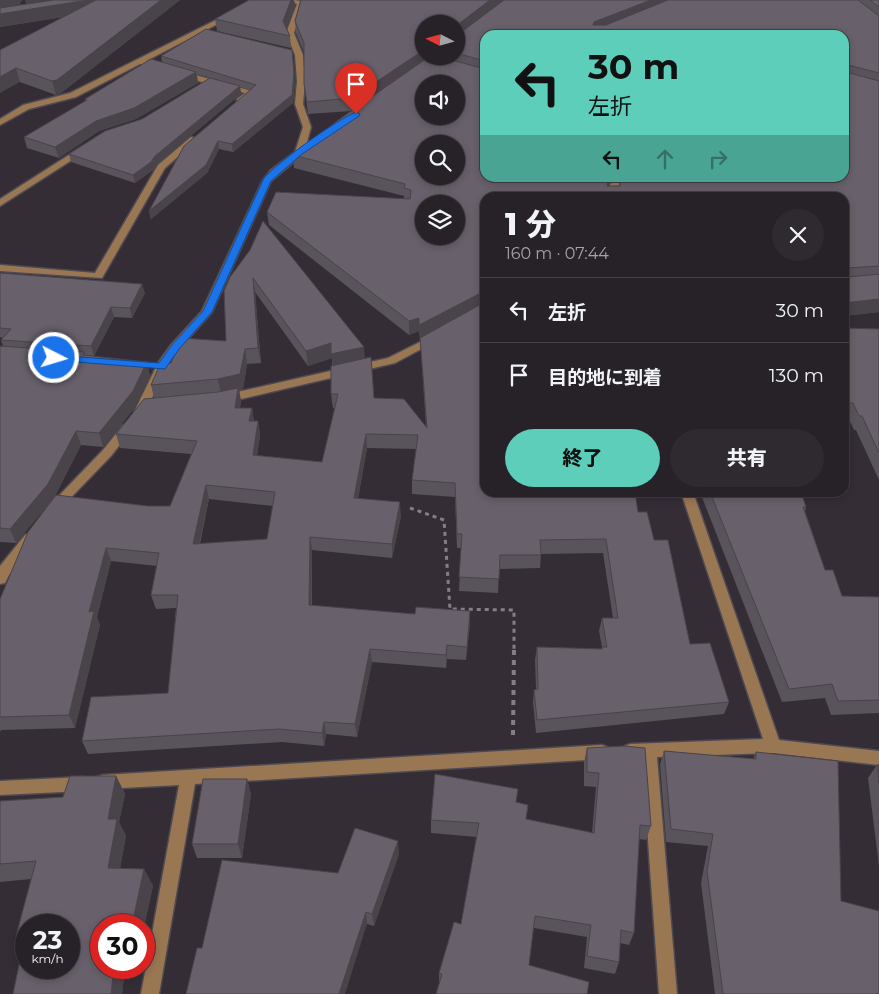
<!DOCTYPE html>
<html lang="ja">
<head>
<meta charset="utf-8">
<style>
  body { margin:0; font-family:Montserrat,"Noto Sans JP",sans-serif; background:#2f2a30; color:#f1f3f6; height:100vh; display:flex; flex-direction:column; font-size:19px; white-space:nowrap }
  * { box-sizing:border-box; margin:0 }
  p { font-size:16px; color:#a4a4a8 }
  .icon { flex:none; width:28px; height:28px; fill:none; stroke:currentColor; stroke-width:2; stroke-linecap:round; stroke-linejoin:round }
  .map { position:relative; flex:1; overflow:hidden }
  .details { position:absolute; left:480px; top:192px; width:369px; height:305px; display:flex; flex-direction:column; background:#272228; border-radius:15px; box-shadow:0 2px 8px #0003,0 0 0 1px #433f45 }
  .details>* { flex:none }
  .top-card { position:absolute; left:480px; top:30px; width:369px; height:152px; border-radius:15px; box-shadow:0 2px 8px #0003,0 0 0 1px #433f45; background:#5cceba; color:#111; overflow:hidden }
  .needle { width:32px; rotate:276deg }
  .fabs { position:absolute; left:415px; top:15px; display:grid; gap:10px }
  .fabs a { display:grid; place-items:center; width:50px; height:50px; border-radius:50%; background:#272228; box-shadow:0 2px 8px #0003,0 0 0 1px #433f45; font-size:25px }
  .speed { position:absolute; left:15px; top:914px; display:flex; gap:10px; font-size:25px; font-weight:700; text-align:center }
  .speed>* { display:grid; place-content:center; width:65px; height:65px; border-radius:50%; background:#272228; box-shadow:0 2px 8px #0003,0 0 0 1px #433f45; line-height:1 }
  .speed small { font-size:12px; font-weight:400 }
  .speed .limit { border:8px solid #d22; background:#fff; color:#111 }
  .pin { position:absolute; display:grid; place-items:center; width:42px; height:42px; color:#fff; margin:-51px -21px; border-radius:50% 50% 50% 0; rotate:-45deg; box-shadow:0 0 5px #0007 }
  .pin .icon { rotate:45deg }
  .me { position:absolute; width:55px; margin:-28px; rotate:95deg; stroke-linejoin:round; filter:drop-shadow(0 0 4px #0008) }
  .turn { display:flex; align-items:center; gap:18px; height:105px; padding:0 25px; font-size:22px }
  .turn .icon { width:65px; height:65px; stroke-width:2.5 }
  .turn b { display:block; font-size:35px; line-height:42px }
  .lanes { display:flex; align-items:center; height:48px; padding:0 25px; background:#0003; justify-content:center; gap:25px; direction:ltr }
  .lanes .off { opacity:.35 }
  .round { display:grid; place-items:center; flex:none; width:52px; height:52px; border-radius:26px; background:#2f2a30 }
  .summary { display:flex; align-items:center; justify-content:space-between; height:85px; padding:0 25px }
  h1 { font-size:30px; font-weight:800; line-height:38px }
  .cta { display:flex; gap:10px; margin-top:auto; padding:10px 25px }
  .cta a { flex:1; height:58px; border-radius:30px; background:#5cceba; color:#111; font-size:20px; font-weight:800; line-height:58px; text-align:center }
  .cta a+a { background:#2f2a30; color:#f1f3f6 }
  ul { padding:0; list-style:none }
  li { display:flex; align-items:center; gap:15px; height:65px; padding:0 25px; border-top:1px solid #433f45 }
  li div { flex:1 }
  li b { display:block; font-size:19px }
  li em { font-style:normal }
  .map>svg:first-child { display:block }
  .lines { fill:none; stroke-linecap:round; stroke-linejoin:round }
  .minor-casing { stroke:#4f4951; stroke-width:3 }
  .path-far1 { stroke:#847f86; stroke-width:3; stroke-dasharray:4 4; stroke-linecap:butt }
  .path { stroke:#847f86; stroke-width:4; stroke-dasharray:5 5; stroke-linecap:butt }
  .minor { fill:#9a7753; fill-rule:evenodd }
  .wall { fill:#59535b; fill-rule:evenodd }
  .shaded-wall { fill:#49434a }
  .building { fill:#68606a; stroke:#49434a; fill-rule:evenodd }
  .route { fill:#1a73e8; stroke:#114b97 }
</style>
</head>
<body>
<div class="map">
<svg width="879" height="994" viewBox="0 0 879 994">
  <rect width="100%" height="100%" fill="#342d36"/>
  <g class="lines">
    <g class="minor-casing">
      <path id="minor" d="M256,0h8l-118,61 17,5v4l-23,-6 -64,33 -47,12 -29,16v-6l23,-14 47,-12z
        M285,0h12l7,3 -10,30 9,22 2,26 -2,23 8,23 -5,19 4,2 -39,33 -59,131 -33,37 -12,17 -23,49h-8l-2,-3 24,-49 13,-18 31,-34 61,-131 8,-10 24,-18 8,-25 -8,-23 2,-23 -2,-26 -9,-22 11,-29z
        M179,72h6l70,20 -12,11h-6v-4l8,-6 -66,-17z
        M191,137l7,2 -33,29 -63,110 -102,-7v-6l95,8 63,-108z
        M83,146l4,3 -1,2 -86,55v-7z
        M623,178h10l-16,9v11h-10l3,-14z
        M436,334l4,1 1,2 -1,2 -45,24 -171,40 -6,-4 6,-4 164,-37z
        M127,424l6,4 -22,28 -54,56h-8l-2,-3 2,-3 54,-56 20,-25z
        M681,492h12l86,248 100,11v14l-106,-12 -116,4 20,237h-18l-17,-237 -17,-1 -3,-5 3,-5 5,-2 133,-5z
        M30,533l5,2 1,3 -1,3 -26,34 -4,8 -5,1v-18l25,-31z
        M602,745l5,2 3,5 -3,5 -5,2 -407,25 -36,210h-18l38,-209 -76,4 -6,-2 -2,-5 2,-5 6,-2z
        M83,777l6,2 2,5 -2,5 -6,2 -83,4v-14z"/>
    </g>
    <path class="path-far1" d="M410,508l34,12 6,89 64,1v40"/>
    <path class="path" d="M513,735l1,-86"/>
    <use href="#minor" class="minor"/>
  </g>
  <path class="wall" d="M0,0h22l-3,5 8,-1 -2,-4h155l-119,93 -5,2 -36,-13 -20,-32 63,-33 -63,10z
    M249,0h630v312l-35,4v-118h-359v294l153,20 16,28 36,104 39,58 -5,12 -188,19 -3,-31 1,-12 2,-1 -1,-29 2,-13 65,2v-2l-3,-16 3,-13h11l-10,-65 -62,1 -1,14 -41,1 -1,24 -39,-2 2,-43h-4l-2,-51 -43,-3v-14l4,-31 -49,-1 -9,51 43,17 -9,42 -80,-8v56l158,18 -4,36 -19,-1 -1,9 -74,-6 -15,75 -31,-3 -2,12 -42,-4 -194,12 -6,-13 86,-48 8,-85 -20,1 -5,-14 6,-29 -46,-5 -14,56 3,8 -25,103 -74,2 -1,2v-133l148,-93h22l21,-52 -71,-6 -4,-14 38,-36 -3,-13 20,-22 55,-22 24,-91 114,97v11l10,40 52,28 -5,-75 -1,-13v1l-1,-8 -10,4 -140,-110 -2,-13 137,-13v-3l-110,-28 -1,-13 58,-44 -43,3 -4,-30v-32l-8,-19 -1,-12 5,-20 -6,-1 1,5 -9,23 4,8 1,12 -74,-17 -2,-12zM424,24h32v32h-15v1l-17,-1zM485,35l359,143h-224l-1,8h-11l1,-4 11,-4h-135zM255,292l53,74 24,-8v8l-1,28 2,14h2l-13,54 -65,-6 3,-21 -2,-14h-4l-2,-13h-12l1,-7 -2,-11 4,-1 4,-25 14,-1zM209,499l64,7 -6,33 -67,5z
    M161,56l134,25 -2,22 -60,49 -14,-3 -12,24 -56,46 -2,-8 101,-121 -10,-3 1,7 -84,70 -4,6 -18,13 -64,-21 -2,-8 73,-35 76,-39 -21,-6 1,9 -62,36 -37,12 -40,27 -32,-10 -3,-11 61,-36v-2l77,-37z
    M0,273l145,20 -13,25 -18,-1 -20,39 -9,-1 65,20 -13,30 -34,42 -22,-2 -27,53 -38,45 -16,-1v-196h3l-2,-6 2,-2 -3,-1z
    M844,328l35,1v151l-23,-50h-2l-6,-13h-4z
    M700,492h101l5,15 -1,4 20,59 17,26 37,1v116l-48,2 -6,-17 -43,4z
    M587,748l64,78 -5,14 -7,-1 -5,94 -5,12 -9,-2 -1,19 -4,12 -31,-6 3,-31 -53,-9 -95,55v-10l22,-49 16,-87 -46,-4v-13l85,-17 10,16 66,14 4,-46 -12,-1v-24z
    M664,751l89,8 3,-7 85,149 38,93h-164l-14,-111 7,-37 -42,-4 -6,-78z
    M877,765h2v101l-11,-88z
    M116,776l9,18 -6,28 7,14 -6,32 24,1 9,17 -9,41v-2h-43v43h24l-3,26h-109l10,-49 -7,-9 15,-57 -31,3v-81l63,-4z
    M247,779l4,15 -9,64h-45l-5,-14z
    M399,854l-25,72 -7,-2 -165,24 136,-75z"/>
  <path class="shaded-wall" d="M0,0h22l-6,10 -16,3z
    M25,0h52l-49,9z
    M88,0h11l2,11 -101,16v-13z
    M161,0h19l-119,93 -5,2 -4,-14z
    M291,0h3l1,5 -11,27 -1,-11z
    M490,0h15l-49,37v-11z
    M651,0h29l-88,35 2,-13z
    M292,50l3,31 -2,22 -60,49 -1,-8z
    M424,50v6h8l-80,55v-13z
    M16,68l4,14 -20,11v-16z
    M196,72l2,11 -62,36 -37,12 -40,27 -4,-11 41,-26z
    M240,86l1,8 -84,70 -4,6 -18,13 -2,-8z
    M218,141l1,8 -12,24 -56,46 -2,-8z
    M609,178h11l-11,4 -3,16z
    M253,278l2,14 6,71 -3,-15z
    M142,284l3,9 -13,25 -2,-10z
    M481,293v13l-61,33 -1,-14z
    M879,299v13l-35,4v-13z
    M111,307l3,10 -20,39 -3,-10z
    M419,318v13l-10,4v-14z
    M331,343l33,4 1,14 -32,8 -1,-11 -24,8 -2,-15z
    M245,349l2,15 -4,25 -4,1 2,11 -4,21 -16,-28 -3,-15z
    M147,362l3,13 -13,30 -34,42 -4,-14z
    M252,408l2,13h-5z
    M258,421l2,14 -5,34 -2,-14z
    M76,431l5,14 -27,53 -38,45 -6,-14z
    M366,434l1,14 -12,64 -1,-14z
    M206,485l3,14 -13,59 -3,-14z
    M400,502l1,14 -9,42v-14z
    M310,537l2,13 -1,69 -2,-14z
    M106,548l5,13 -14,56 3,8 -25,103 -6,-13 20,-103z
    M470,611v13l-4,36 1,-13z
    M447,645v14l-1,9v-13z
    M370,649l2,13 -15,75 -2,-13z
    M324,722l2,12 -2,12 -2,-13z
    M116,776l9,18 -6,28 7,14 -9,49 -9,-17v-49z
    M247,779l4,15 -9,64 -4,-14z
    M398,841l1,13 -25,72 -2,-12z
    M144,869l9,17 -9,41v-2h-12z
    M366,912l1,12 -22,70h-6z
    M114,968h11l-3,26h-11z"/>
  <path class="building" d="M54,0h34l-88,14v-6z
    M96,0h65l-104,80 -5,1 -36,-13 -16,9v-27z
    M249,0h42l-8,21 7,15 -75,-17z
    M301,0h189l-34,26v-2h-32v26l-72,48 -45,4 -3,-18v-41l-9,-22z
    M504,0h147l-57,22 -1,3h13l62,-25h190l21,16v57l-31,-8 -2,2v5l33,9v185l-32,2 2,9 30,-3v25l-35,4v-105h-359v94l-4,1 -62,32v-7l-10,3 -142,-109 9,-20 134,7 1,-9 -7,-2 1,-4 -112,-29 44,-34 93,-65h7l48,13v109h124l-2,8h13l1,-8h223v-143h-359v26l-29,-8v-17zM424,84h32v32h-32zM424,144h32v32h-32zM424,204h32v32h-32z
    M870,0h9v7z
    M206,29l86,21 2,23 -2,22 -60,49 -14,-3 -12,24 -57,46 35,-65 72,-61 -95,-29z
    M151,59l45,13 -62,36 -38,13 -41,26 -31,-10 63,-37 -2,-1z
    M210,78l30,8 -85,70 -4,6 -18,13 -64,-21 36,-23 37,-12z
    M263,221l101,126 -33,7v-11l-25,8 -53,-73 5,70 -13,1 -5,25 -22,5 -67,6 10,-23 10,1 11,-25 44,3 -2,-50 6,-14 20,-27z
    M0,273l142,11 -12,24 -19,-1 -20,39 -90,-6 10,-11 -11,-1z
    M485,302v190h150l3,20h9l7,28h14l22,104 20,-1 19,59 -192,18 -3,-30 4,-1 -1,-42 65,2v-2h5l-5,-29h16l-12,-79 -66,1 1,15h-41l-1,24 -40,-2 3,-43h-5l-2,-51 -43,-3 6,-45 -52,-1 -12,64 46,4 -8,42 -82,-7 -1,68 106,9 1,-7 54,4 -3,36 -20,-2 -1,10 -76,-6 -15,75 -31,-2 -2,11 -43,-4 -197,12 9,-44 77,-4 10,-98h-27l8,-42 -53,-5 -17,64 5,-1 -25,104 -69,2v-118l28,-67 28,-37 92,11h22l27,-65 -81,-7 28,-35 74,-7 20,-4 -3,20h17l-3,13h9l-5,34 69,7 16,-68h-7v-28l40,-9 3,41 30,1 23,29 -7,-90zM206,485l69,7 -8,47 -74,5z
    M844,328l35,1v124l-17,-37h-3l-6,-13h-9z
    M0,346l84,6 -1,3 64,7 -14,29 -34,42 -23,-2 -28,53 -38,45 -10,-1z
    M710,492h91l5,15h-3l22,63h8l9,26 37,1v103l-41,1 -6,-17 -43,5z
    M624,746l21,2 6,78 -11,-1 -6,108 -13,-3 -2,32 -32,-6 4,-31 -56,-9 -6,49 60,17 -2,12h-151l6,-20 -3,-1 15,-51 7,2 18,-101 -48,-3 4,-46 83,15 -2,13 12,3 -2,14 68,14 5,-60 -12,-1v-24z
    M664,751l92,8v-7l82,9 3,140 38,10v83h-156l-16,-123 6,-37 -42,-5z
    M877,765h2v18z
    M70,776h46l-8,43h9l-9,49 36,1 -12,56h-31v43h13l-3,26h-98l12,-58h-9l20,-75 -36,3v-63l63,-4zM26,925h43v43h-43z
    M203,779h44l-9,65h-46z
    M355,828l43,13 -26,73 -6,-2 -27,82h-153l11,-46h5l20,-88 116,13z"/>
  <path class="route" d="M356,112l4,2 -1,2 -57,38 -31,27 -59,131 -33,37 -14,20 -115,-9v-4l4,-1 105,8 13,-18 31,-34 61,-133c14,-16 72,-58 92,-66z"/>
</svg>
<div class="fabs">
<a><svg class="needle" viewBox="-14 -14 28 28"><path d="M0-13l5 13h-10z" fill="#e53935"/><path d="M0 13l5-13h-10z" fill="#a4a4a8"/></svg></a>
<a><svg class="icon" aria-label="sound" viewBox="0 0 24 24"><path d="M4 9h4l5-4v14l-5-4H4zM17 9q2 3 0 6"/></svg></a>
<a><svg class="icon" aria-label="search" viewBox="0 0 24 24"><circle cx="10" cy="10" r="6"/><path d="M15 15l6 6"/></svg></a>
<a><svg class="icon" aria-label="layers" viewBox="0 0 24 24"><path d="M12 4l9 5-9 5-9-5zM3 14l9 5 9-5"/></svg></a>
</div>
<div class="speed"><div>23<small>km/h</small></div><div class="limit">30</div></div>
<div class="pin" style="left:356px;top:114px;background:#d93025"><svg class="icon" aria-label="arrive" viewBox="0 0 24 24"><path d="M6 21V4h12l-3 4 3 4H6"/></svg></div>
<svg class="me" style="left:54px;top:358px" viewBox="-20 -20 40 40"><circle r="17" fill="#1a73e8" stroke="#fff" stroke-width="3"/><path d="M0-11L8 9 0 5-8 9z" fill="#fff"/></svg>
<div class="top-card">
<div class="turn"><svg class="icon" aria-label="left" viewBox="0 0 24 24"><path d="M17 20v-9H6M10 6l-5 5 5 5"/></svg><div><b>30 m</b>左折</div></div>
<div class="lanes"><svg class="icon" aria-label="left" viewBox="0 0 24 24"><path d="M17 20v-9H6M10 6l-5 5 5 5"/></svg><svg class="icon off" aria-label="ahead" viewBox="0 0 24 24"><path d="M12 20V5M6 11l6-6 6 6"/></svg><svg class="icon off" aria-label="right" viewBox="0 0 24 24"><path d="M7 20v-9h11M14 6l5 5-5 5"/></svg></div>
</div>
<section class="details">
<div class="summary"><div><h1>1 分</h1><p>160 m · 07:44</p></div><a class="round"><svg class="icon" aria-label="close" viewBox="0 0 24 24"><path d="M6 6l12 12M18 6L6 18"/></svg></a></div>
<ul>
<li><svg class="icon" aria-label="left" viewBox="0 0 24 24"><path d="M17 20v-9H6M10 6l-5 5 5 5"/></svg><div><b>左折</b></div><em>30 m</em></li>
<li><svg class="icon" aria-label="arrive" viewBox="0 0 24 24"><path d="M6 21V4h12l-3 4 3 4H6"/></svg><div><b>目的地に到着</b></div><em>130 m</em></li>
</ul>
<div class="cta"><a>終了</a><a>共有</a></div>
</section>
</div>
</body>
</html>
